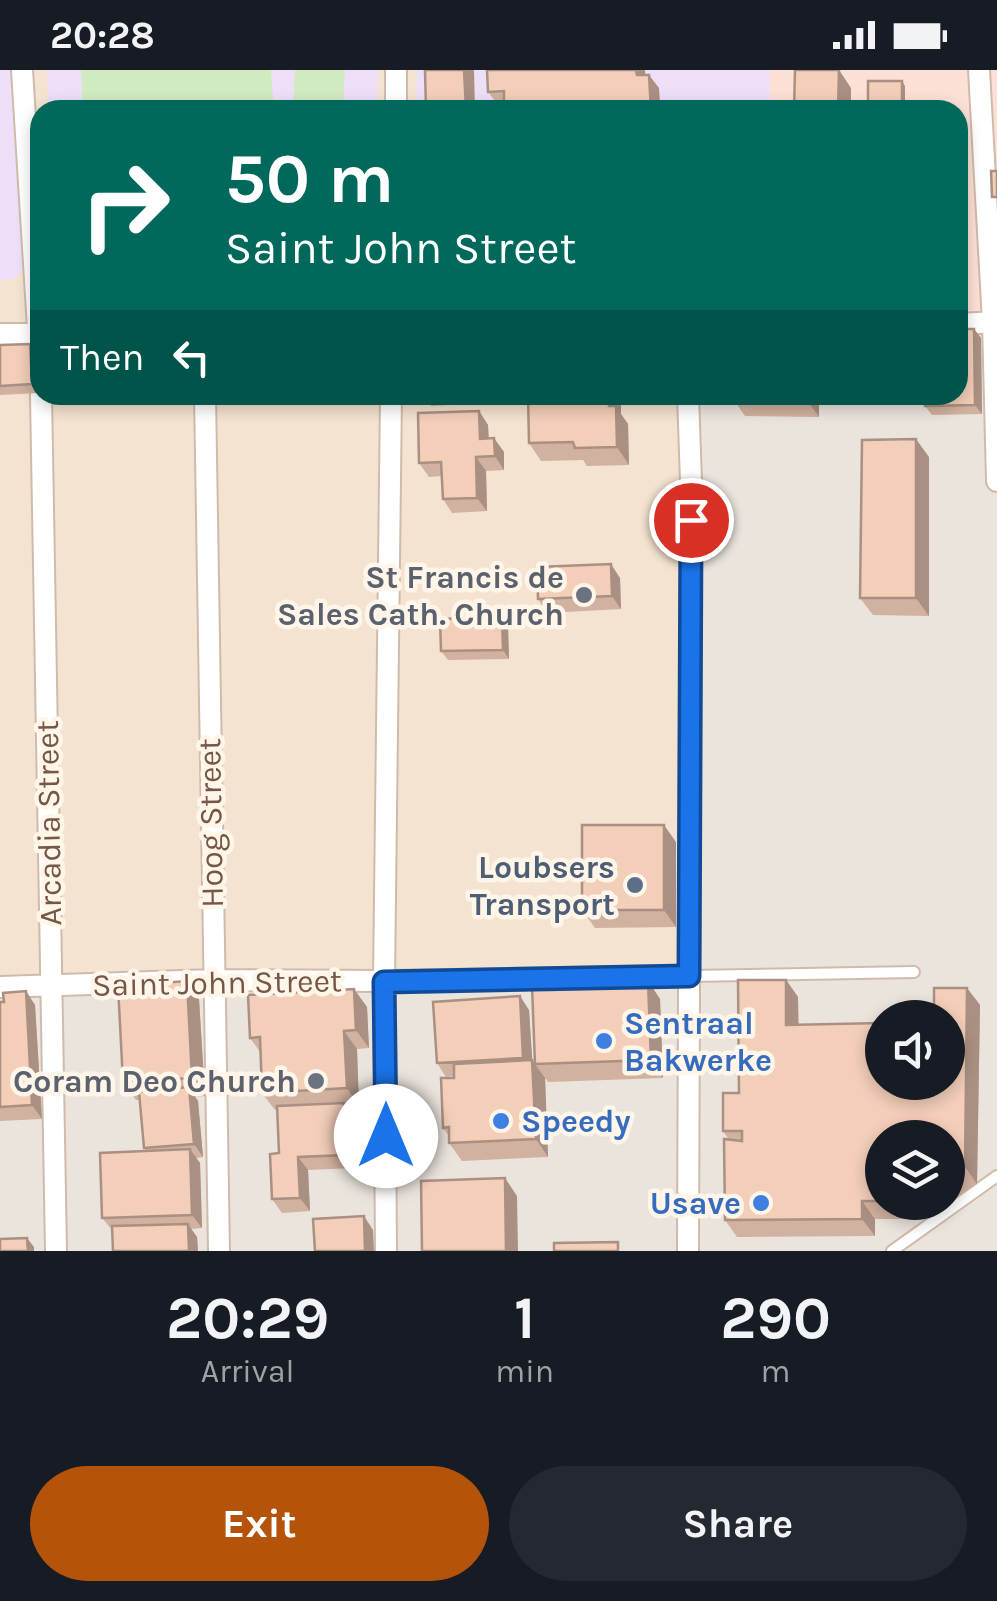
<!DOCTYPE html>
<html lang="en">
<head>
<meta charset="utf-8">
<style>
  body { margin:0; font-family:Karla,sans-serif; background:#242831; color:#f1f3f6; height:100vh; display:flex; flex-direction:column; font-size:38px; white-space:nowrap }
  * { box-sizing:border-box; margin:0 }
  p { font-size:32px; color:#9ea1a6 }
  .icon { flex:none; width:55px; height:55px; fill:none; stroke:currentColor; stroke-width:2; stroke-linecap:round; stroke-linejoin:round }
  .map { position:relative; height:1181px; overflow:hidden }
  .panel { display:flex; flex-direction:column; background:#171b24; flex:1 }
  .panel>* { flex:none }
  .hud { position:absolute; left:30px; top:30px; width:938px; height:305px; border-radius:30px; box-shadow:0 5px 15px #0003; background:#00695c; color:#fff; overflow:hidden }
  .fabs { position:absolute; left:865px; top:930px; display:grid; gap:20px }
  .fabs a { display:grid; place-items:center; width:100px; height:100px; border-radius:50%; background:#171b24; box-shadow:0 5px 15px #0003; font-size:50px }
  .pin { position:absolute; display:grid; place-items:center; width:85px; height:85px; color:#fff; margin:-42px; border:5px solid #fff; border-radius:50%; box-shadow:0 2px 10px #0007 }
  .me { position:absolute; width:110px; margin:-55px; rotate:0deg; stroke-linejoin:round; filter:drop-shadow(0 0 8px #0008) }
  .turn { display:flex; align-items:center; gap:35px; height:210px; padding:0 30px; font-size:45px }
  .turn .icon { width:130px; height:130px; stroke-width:2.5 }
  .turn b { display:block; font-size:70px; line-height:85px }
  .then { display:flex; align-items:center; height:95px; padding:0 30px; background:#0003; gap:20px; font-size:38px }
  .eta { display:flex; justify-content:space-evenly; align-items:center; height:170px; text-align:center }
  .eta b { font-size:60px; font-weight:700; line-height:70px }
  .action { display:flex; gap:20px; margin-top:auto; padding:20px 30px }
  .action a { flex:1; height:115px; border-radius:60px; background:#b45309; color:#fff; font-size:40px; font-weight:700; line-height:115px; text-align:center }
  .action a+a { background:#242831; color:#f1f3f6 }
  .status { display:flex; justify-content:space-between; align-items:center; height:70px; padding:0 50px; background:#171b24; direction:ltr }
  .status svg { height:28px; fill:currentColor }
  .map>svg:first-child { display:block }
  .residential { fill:#f4e3d0 }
  .commercial { fill:#fde0d5 }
  .industrial { fill:#ebe4dd; fill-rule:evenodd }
  .education { fill:#eedff9 }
  .green { fill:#d2eac0 }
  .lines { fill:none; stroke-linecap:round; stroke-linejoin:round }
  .service-casing { stroke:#d0bbab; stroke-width:14 }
  .minor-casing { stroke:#d0bbab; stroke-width:24 }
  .service { stroke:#fff; stroke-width:10 }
  .minor { stroke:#fff; stroke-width:20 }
  .wall { fill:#d1b19f }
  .shaded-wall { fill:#aa9082 }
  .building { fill:#f3ceb9; stroke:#aa9082; stroke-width:2.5 }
  .route-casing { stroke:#114b97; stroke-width:25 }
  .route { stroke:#1a73e8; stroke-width:18 }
  .worship-dot { fill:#6b7280; stroke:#fff5e8; stroke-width:4 }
  .service-dot { fill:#5c6f8a; stroke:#fff5e8; stroke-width:4 }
  .shop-dot { fill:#3f7fe0; stroke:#fff5e8; stroke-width:4 }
  .labels { text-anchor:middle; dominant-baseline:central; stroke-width:9; stroke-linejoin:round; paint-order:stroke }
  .worship-label { font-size:32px; font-weight:bold; fill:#5b616d; stroke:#fff5e8; text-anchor:end }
  .street-label { font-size:32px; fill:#755748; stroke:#fff5e8 }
  .service-label { font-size:32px; font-weight:bold; fill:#4e5e75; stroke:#fff5e8; text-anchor:end }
  .shop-label { font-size:32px; font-weight:bold; fill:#366cbe; stroke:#fff5e8; text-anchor:start }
</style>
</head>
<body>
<div class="status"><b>20:28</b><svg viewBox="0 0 49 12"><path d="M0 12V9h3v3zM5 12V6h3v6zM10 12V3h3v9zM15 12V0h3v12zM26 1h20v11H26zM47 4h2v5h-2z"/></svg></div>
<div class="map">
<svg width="997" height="1181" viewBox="0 0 997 1181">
  <rect width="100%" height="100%" fill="#fdf1e2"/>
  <path class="residential" d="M0,0h770v40h-730v285h648l1,581 -689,11z"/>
  <path class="commercial" d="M770,0h227v411l-39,-157v-214h-188z"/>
  <path class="industrial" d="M993,252l4,159v770h-997v-264l689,-11 -1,-581h270v-71zM882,948h66v64h-66zM882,1068h66v64h-66z"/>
  <path class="education" d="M0,0h10l14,200 -10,9 -14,1z
    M47,0h331l-1,40h-328z
    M417,0h353v40h-354z"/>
  <path class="green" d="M81,0h190l3,40h-191z
    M295,0h50l-2,38 -50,-2z"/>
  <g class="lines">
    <g class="service-casing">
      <path id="service" d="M690,906l224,-4
        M892,1181l105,-75"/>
    </g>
    <g class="minor-casing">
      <path id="minor" d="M22,0l18,290
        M979,0l14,252 4,159
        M396,40v-40
        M958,254l39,-2
        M0,264h40
        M41,325l15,856
        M205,325l14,856
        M0,917l213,-7 171,1 305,-5
        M386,1181l-2,-270 7,-586
        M688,1181l3,-769 -3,-87"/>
    </g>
    <use href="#service" class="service"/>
    <use href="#minor" class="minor"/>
  </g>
  <path class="wall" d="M646,5l13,13 1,22h-156v-5h-6l-10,-13z
    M974,259l7,9 1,76 -50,1 -7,-9z
    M30,274l7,9 1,40 -38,2v-50z
    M424,325h62l1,8 -56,3z
    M736,325h83v22l-74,-1 -9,-13z
    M479,341l9,14 1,14 15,13v18l-18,1 1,40 -35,2 -9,-14 -1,-23 -13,1 -10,-14z
    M621,344l7,10 1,41 -42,1 -4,-6 -42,1 -12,-18z
    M929,387v159l-56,-1 -13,-17z
    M620,508l1,31 -74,4 -9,-14z
    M502,547l6,9 1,33 -61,1 -7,-9z
    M676,772v85l-81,1 -13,-18z
    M786,910l12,17v28l84,57 85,-94 13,17 -3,179 -29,18v-64h-66v64h65l-27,17h-45v17l-138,1 -12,-17 4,-80 -6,-9z
    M187,911l12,18 6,97 -10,1 3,4 5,56 -7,1 4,5 2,65 -11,1 6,8 1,14h-85v-20l-11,-13 44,-67 -2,-3 -4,-48h-4l-13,-18z
    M648,911l12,18 3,79 -115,4 -3,-4 3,79 -86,4 -13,-18v-7l-6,-8 11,-52 -8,1 -9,-14 92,-53 3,50 3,4z
    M354,919l13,18 2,41 -12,1 2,57 -13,1 7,10 2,51 -47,2 2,41 -28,2 -10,-14 7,-46 -2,-43h-2l-13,-17 -2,-41 -10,-14z
    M26,921l9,14 7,114 -42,2v-119h4z"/>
  <path class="shaded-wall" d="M464,0h10l1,40h-9z
    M636,0h9l1,19 -9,-14z
    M839,0l12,18v22h-13z
    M649,5l10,13 1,22h-9z
    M902,11l3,5v24h-3z
    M962,63l3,4v40l-3,-4z
    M958,165l1,2 -1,39z
    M974,259l7,9 1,76 -7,-9z
    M30,274l7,9 1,40 -6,-9z
    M609,325h12v19l7,10 1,41 -12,-18 -8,-41z
    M809,325h10v22l-10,-14z
    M479,341l9,14 1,28 -9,-14z
    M494,368l10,14v18l-9,-14z
    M916,369l13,18v159l-13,-18z
    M476,387l10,14 1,40 -10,-13z
    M611,494l9,14 1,31 -9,-13z
    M502,547l6,9 1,33 -6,-9z
    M664,755l12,17v85l-12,-17z
    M786,910l12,17 1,45 -13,-17z
    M187,911l12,18 6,97 -13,-18z
    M648,911l12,18 3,79 -12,-18z
    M967,918l13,17 -3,179 -12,-17z
    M354,919l13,18 2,41 -13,-18z
    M26,921l9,14 7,114 -10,-14z
    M520,926l9,14 4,61 -10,-13z
    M344,961l13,18 2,57 -12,-18z
    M532,990l13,18 3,79 -12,-18z
    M189,1017l9,14 5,56 -9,-13z
    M344,1033l9,14 2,51 -9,-13z
    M190,1079l10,14 2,65 -10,-13z
    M298,1087l10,13 2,41 -10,-13z
    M505,1108l12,18 1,55h-12z
    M862,1131l13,18v17l-13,-17z
    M364,1146l9,14 1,21h-9z
    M188,1154l9,13 1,14h-9z
    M27,1168l7,9v4h-6z"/>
  <path class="building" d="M425,0h39l2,40h-40z
    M487,0h149l1,5h12l2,35h-147v-19l-16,1z
    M795,0h44l-1,40h-44z
    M868,11h34v29h-34z
    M958,63h4v40h-4z
    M991,101h6v26h-5z
    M958,259h16l1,76 -50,1v-11h33z
    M30,274l2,40 -32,2v-41z
    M528,325h81v11h7l1,41 -42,1 -2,-6 -44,1z
    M736,325h73v8h-73z
    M479,341l1,28 14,-1 1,18 -19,1 1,41 -34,1 -2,-37 -22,1 -1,-50z
    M916,369v159h-56l2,-158z
    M611,494l1,32 -74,3 -1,-32z
    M502,547l1,33 -62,1 -1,-32z
    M582,755h82v85h-82z
    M738,910h48v45l96,-2v59h66v-64h-15l1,-1v-29h33l-2,179 -17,10v-39h-66v63h-20v18l-137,1 -1,-81 18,2v-10h-19v-38h16z
    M187,911l5,97 -69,4 -5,-96z
    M648,911l3,79 -116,4 -3,-78z
    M354,919l2,41 -12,1 3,57 -85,5 -2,-56 -10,1 -2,-43z
    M26,921l6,114 -32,2v-105h4l-1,-9z
    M520,926l3,62 -86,5 -4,-61z
    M532,990l4,79 -87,4v-16l-6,1 -2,-50h13v-14z
    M189,1017l5,57 -50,4 -5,-56z
    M344,1033l2,52 -48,2 2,41 -28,1 -2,-45 9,-1 -2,-47z
    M190,1079l2,66 -90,3 -2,-65z
    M505,1108l1,73h-84l-1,-70z
    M364,1146l1,35h-50l-2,-32z
    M188,1154l1,27h-76l-1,-25z
    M27,1168l1,13h-28v-12z
    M618,1172v9h-64v-8z"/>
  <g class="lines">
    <g class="route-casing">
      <path id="route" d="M386,1066l-2,-154 305,-6 2,-456"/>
    </g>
    <use href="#route" class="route"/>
  </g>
  <g class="worship-dot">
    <circle cx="584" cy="525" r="10"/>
    <circle cx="316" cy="1011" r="10"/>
  </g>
  <circle class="service-dot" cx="635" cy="815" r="10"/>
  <g class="shop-dot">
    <circle cx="604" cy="971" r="10"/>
    <circle cx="501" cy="1051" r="10"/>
    <circle cx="761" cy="1133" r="10"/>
  </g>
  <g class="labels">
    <g class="worship-label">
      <text x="564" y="507">St Francis de<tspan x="564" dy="37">Sales Cath. Church</tspan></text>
      <text x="296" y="1011">Coram Deo Church</text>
    </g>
    <g class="street-label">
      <text transform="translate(49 753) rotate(-91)">Arcadia Street</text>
      <text transform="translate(211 753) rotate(-91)">Hoog Street</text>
      <text transform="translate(217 913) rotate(-1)">Saint John Street</text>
    </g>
    <g class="service-label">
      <text x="615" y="797">Loubsers<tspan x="615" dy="37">Transport</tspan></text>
    </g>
    <g class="shop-label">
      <text x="624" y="953">Sentraal<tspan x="624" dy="37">Bakwerke</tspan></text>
      <text x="521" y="1051">Speedy</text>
      <text x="741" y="1133" text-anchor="end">Usave</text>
    </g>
  </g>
</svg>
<div class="fabs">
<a><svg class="icon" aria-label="sound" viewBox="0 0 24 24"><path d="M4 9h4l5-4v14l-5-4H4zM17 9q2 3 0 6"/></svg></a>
<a><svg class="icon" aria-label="layers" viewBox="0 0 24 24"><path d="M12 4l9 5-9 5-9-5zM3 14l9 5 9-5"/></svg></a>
</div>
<div class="pin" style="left:691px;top:450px;background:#d93025"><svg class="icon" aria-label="arrive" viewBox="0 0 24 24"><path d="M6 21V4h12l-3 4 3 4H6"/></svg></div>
<svg class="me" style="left:386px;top:1066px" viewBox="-20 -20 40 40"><circle r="19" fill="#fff"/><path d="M0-13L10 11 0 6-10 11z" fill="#1a73e8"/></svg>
<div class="hud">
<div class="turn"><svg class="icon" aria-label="right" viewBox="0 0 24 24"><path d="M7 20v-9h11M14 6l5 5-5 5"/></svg><div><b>50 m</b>Saint John Street</div></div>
<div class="then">Then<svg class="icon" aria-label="left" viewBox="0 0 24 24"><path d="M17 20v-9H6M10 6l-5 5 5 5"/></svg></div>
</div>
</div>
<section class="panel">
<div class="eta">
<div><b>20:29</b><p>Arrival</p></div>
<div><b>1</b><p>min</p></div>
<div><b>290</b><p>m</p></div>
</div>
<div class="action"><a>Exit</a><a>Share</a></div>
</section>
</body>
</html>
